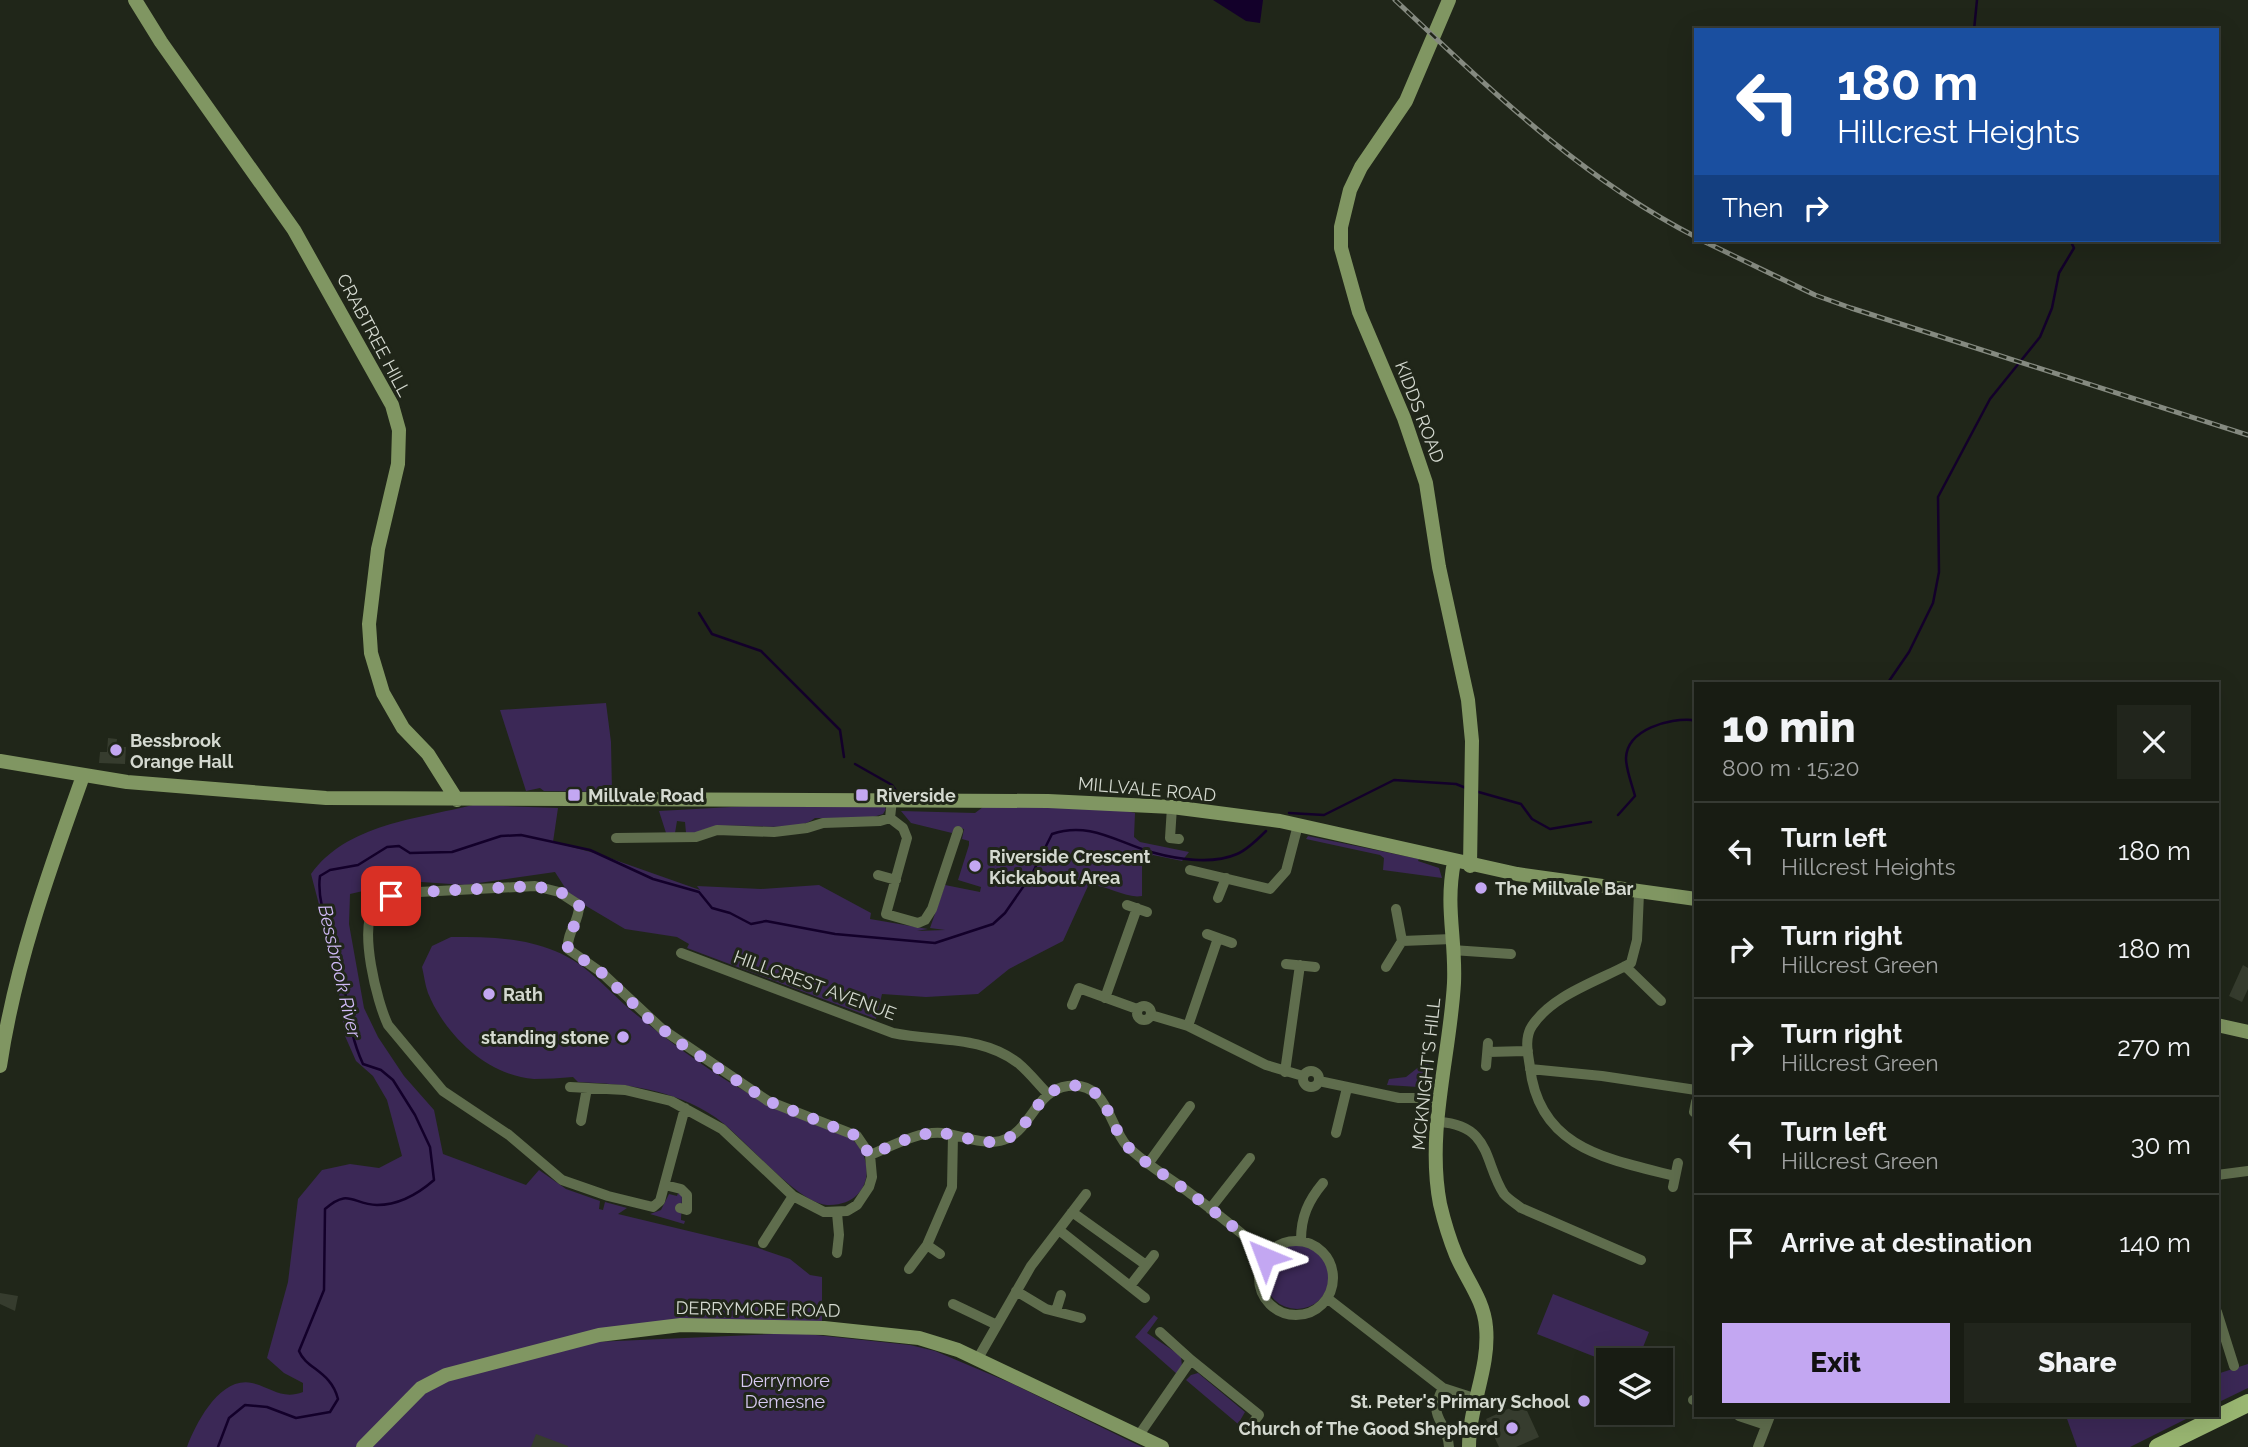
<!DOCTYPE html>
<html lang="en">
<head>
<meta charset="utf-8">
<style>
  body { margin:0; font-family:Raleway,sans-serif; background:#21251c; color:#f1f3f6; height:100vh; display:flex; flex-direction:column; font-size:26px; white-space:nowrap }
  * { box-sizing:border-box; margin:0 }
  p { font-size:23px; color:#9fa1a0 }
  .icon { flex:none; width:38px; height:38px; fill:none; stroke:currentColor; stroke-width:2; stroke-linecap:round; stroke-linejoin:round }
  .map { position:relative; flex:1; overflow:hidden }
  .sheet { position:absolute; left:1694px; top:682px; width:525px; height:735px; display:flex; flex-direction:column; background:#181c13; border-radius:0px; box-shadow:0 7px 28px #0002,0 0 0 2px #363a33 }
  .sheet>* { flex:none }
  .top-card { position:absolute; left:1694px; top:28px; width:525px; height:214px; border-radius:0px; box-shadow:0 7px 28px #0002,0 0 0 2px #363a33; background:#1a4fa0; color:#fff; overflow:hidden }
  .fabs { position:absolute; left:1596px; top:1348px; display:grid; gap:14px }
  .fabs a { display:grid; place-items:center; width:77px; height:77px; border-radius:0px; background:#181c13; box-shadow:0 7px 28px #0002,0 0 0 2px #363a33; font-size:35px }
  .pin { position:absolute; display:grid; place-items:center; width:60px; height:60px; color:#fff; margin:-30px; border-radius:14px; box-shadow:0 4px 10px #0006 }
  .me { position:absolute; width:77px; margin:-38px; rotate:316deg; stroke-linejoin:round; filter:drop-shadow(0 0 5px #0008) }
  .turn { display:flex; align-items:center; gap:24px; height:147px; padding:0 28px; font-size:32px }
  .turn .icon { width:91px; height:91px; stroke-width:2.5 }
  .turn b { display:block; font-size:49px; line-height:60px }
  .then { display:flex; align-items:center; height:66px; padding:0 28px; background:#0003; gap:14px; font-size:26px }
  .round { display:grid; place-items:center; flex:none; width:74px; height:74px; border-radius:0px; background:#21251c }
  .head { display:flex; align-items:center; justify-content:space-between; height:119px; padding:0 28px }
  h1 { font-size:42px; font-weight:800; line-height:52px }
  .button { display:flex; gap:14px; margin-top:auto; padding:14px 28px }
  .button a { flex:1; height:80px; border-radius:0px; background:#c3a7f2; color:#111; font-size:28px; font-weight:800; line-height:80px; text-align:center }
  .button a+a { background:#21251c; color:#f1f3f6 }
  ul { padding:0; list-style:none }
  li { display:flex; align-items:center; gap:21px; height:98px; padding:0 28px; border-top:2px solid #363a33 }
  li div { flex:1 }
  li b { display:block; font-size:26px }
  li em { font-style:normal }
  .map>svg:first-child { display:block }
  .green { fill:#3b2856 }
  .water { fill:#13002a }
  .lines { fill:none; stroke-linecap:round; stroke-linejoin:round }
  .stream { stroke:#13002a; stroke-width:2.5 }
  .building { fill:#363c2e }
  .street { stroke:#5f6d4d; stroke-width:10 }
  .secondary { stroke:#809662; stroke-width:14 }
  .primary { stroke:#9ab772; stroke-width:18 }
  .rail-casing { stroke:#858a80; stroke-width:5 }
  .rail { stroke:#202619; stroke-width:2.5; stroke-dasharray:8; stroke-linecap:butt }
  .route { stroke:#c3a7f2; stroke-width:12; stroke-dasharray:0 21.6 }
  .poi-dot { fill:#c3a7f2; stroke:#202619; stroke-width:2.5 }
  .labels { text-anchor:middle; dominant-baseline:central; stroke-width:6; stroke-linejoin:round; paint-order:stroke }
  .street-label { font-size:18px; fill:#d4d9d0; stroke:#202619 }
  .poi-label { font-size:18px; font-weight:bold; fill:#d4d9d0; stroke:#202619; text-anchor:start }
  .park-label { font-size:18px; fill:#d8caf3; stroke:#202619 }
  .water-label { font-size:19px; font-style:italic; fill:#d0baf7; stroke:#202619 }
</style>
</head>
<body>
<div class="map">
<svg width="2248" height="1447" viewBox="0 0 2248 1447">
  <rect width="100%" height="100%" fill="#202619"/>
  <path class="green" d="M606,703l5,39 1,50 -68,-1 -4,-3 -14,3 -26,-81z
    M473,805l85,3 -5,34 45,12 102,36 -3,-4 64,3 58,-4 52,28 -1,6 58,10 -11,2 28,-1 -15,-2 15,-43 35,7 1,-5 -23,-7 11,-35v-4l-7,-2 2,-10 -9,-2 -3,6 -41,-10 -10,-12 74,2 8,-6 121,-1 31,7 -1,24 6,5 49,10 -7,9 -29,-6 -11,11v30c-19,3 -36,-13 -54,-10l-25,55 -54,28 -31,25 -52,3 -44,-3 -6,25 -189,-71 2,-4 -12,-7 -52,-8 -54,-32 -16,-25 -90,13 -58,-4 -57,13 -1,30 15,84 14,29 26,39 30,34 9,44 83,31 13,-15 27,19 34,12 -1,8 4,1 2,-8 22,6 -9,6 137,33 35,12 20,16 12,2v45l-161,7 -67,13 203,-9 113,12 25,6 78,33 129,63h-955c9,-24 33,-71 65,-64 20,5 30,17 51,9v-9l-19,-10 -17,-15 21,-76 10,-83 24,-29 28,-6 29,4 23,-12 -15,-56 -14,-24 -17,-15 -11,-25 -10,-70 -24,-92c36,-50 106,-55 162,-69z
    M749,806h135l2,3 -3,5 -13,4h-55c-24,20 -88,-3 -121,16l-8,-1 -1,-11 -8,-1 -2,12 -8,3 -8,-25z
    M1308,836l111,23 -1,2 21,7 3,10 -59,-8 1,-12 -4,-3 -74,-16z
    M451,937c36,0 70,0 104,14 35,14 55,43 83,65 48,39 103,79 161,101 16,6 42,11 54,23 26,26 14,67 -26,65 -31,-2 -84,-69 -112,-88 -42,-28 -88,-33 -137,-35l-5,-5c-13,1 -26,2 -39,2 -46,-3 -89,-44 -106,-86 -3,-8 -4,-18 -6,-26l10,-21z
    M1430,1058l-1,33 -8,1 -3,-5 -31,-2 2,-6 17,-2z
    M678,1193l4,2 -1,25 4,1 -1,3 -34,-10 11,-4 8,-16 8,2z
    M1265 1277a32 32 0 1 1 64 0a32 32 0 1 1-64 0Z
    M1553,1294l96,38 -11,28h-30v2l-71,-28z
    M1154,1315l4,3 -11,15 34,23 1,11 -5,7 -42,-37z
    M2248,1364v24l-31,15v-29z
    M1198,1373l47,39 -7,12 -52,-44 5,-5z
    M2066,1416h126l-62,31h-53z"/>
  <path class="water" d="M1213,0h50l-3,23 -14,-2z"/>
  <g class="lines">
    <path class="stream" d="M1974,30l3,-30
      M699,613l13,21 49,17 79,79 4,27
      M1887,684l22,-32 24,-49 6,-31 -1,-75 52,-98 50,-62 12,-29 7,-35 15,-25 -4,-8
      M855,764l37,21 5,7
      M1475,791l46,13 11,15 18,10 41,-7
      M1289,813l35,2 70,-35 62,4 10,4
      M1618,815l17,-19c-3,-12 -9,-26 -9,-38 1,-29 44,-40 66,-38l4,5
      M218,1447l11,-29 16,-13 22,2 29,11 34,-6 8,-13c-7,-28 -32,-30 -39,-48l25,-61 1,-81c24,-21 27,-5 52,-4 22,0 41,-11 57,-25l-4,-33 -15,-32 -22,-35 -12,-10 -18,-6c-17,-37 -14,-65 -24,-102 -7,-27 -23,-58 -19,-86l10,-6 28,-5 29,-18 12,-1 11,7 42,-1 49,-16 20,-1 69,15 63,29 46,13 13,16 18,5 21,11 15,-3 69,13 100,9 58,-19 12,-11 27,-39 20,-40c37,-13 65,8 99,18 25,7 61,13 86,2 10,-4 21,-15 29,-23"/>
  </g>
  <path class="building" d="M108,738l9,1 -1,8h10l-1,17 -26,-1 1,-11h7z
    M2243,965l5,3v21l-6,13 -13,-6z
    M0,1293l18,3 -3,15 -15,-7z
    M1523,1402l16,35 -23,10h-17l-13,-28z
    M536,1434l32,12v1h-37z"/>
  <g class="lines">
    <path class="street" d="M1172,807l-2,31 9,1
      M890,818l13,10 4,10 -21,76 32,9 7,-3 7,-11 26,-78
      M616,838l80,-1 21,-7 57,2 33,-4 16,-5 57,-2 10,-3 2,-18
      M1190,870l80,19 16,-18 12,-46
      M878,875l18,5
      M1639,893l-2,47 -6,23c-32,18 -78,31 -99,63 -8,12 -4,28 -2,41 9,82 78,92 145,109
      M1218,898l8,-20
      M1127,905l20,7
      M1207,934l25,9
      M1402,941l50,-2
      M1452,950l59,4
      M681,953l212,80c43,9 88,2 125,30 11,9 20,21 30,31
      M1286,964l29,3
      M1625,966l36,35
      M1386,967l16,-26 -6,-32
      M1105,998l32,-90
      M1072,1005l7,-17 58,21
      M1137 1013a7 7 0 1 1 14 0a7 7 0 1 1-14 0Z
      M1151,1015l37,11 78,39 37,11
      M1188,1026l30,-88
      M1488,1052l40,-1
      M1486,1066l2,-23
      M1530,1069l72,7 94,14
      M1303 1079a8 8 0 1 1 16 0a8 8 0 1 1-16 0Z
      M1285,1072l15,-107
      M1319,1081l80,17h42
      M570,1087l55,3 46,11 51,28 71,67 31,16 23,-1 10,-6 12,-18 3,-10 -2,-22 -13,-19 -89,-35 -106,-72 -60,-56 -34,-24c-2,-16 12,-28 11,-44l-20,-13 -24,-6 -135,7c-9,3 -19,6 -25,13 -17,22 2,96 13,119l55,66 66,44 53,45 46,16 45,11 7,-6 25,-93
      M1694,1112l2,-10
      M581,1121l6,-33
      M1439,1122c53,3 45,42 65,72 4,5 12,10 17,14l120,52
      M1336,1133l11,-45
      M870,1155c22,-9 48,-24 72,-22 17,2 41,12 58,8 31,-7 34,-51 68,-55 40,-5 40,39 59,60 19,19 43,32 64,48 26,19 51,40 76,60
      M1148,1164l42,-58
      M2217,1175l31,-4
      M665,1185l16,4 6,6v15l-7,-2
      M1673,1187l5,-24
      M1210,1209l40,-51
      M1072,1212l74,53
      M1059,1230l86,68
      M1301,1240c0,-23 7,-39 22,-57
      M1259 1278a37 37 0 1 1 74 0a37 37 0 1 1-74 0Z
      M763,1243l30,-47
      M927,1245l13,9
      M837,1253l2,-18 -2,-22
      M909,1269l18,-24 25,-58 1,-52
      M1130,1286l24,-31
      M1016,1291l30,18 35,9
      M1327,1298l116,90 31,10
      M953,1304l44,21
      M1056,1311l5,-16
      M2217,1312l17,54
      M977,1360l54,-94 55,-72
      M1191,1360l68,55 -11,14
      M1443,1388c-17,32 4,30 6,59
      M1693,1400h3
      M1739,1416l27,9
      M1139,1435l52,-75 -31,-28
      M1758,1447l12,-31"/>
    <path class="secondary" d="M135,0l26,42 133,188 98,175 7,25 -1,34 -20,85 -9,75 2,29 12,40 20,35 25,26 29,46
      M1449,0l-43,101 -45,66 -11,23 -9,37v21l18,64 45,106 22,65 13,84 29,133 4,41 -2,125
      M0,761l127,21 199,16 722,3 124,6 108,14 237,53 179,25
      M1454,862c-9,46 2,76 0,121 -4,72 -28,149 -14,221 4,17 9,34 16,51 10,24 28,45 30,72 4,41 -17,79 -17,120
      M2217,1025l31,7
      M0,1066c15,-101 49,-195 83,-290
      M363,1447l58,-59 25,-13 153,-40 82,-10 143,3 95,10 39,12 204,97"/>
    <path class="primary" d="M2158,1447l90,-44"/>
    <g class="rail-casing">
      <path id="rail" d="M1395,0c94,88 184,177 301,237
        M1701,240l114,55 36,13 397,127"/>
    </g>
    <use href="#rail" class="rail"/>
  </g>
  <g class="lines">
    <path class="route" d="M391,896l9,-3 134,-7 25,5 20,14c2,16 -13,28 -11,44l34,24 46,45 32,25 88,58 89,35 13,19c21,-9 48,-24 72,-22 17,2 41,12 58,8 31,-7 34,-51 68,-55 40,-5 40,39 59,60 19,19 43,32 64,48 26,19 51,40 76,60l-2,3"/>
  </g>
  <g class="poi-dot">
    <circle cx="116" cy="750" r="7"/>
    <rect x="567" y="788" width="14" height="14" rx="3.5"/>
    <rect x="855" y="788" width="14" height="14" rx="3.5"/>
    <circle cx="975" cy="866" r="7"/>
    <circle cx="1481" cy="888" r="7"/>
    <circle cx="489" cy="994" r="7"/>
    <circle cx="623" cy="1037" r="7"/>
    <circle cx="1584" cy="1401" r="7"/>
    <circle cx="1512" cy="1428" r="7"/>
  </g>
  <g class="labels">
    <g class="street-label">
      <text transform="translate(374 335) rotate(62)">CRABTREE HILL</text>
      <text transform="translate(1420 412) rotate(69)">KIDDS ROAD</text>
      <text transform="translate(1147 789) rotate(5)">MILLVALE ROAD</text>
      <text transform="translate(815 985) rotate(20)">HILLCREST AVENUE</text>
      <text transform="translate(1426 1074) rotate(-84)">MCKNIGHT'S HILL</text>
      <text transform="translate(758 1309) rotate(1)">DERRYMORE ROAD</text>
    </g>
    <g class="poi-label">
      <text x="130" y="740">Bessbrook<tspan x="130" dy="21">Orange Hall</tspan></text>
      <text x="588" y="795">Millvale Road</text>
      <text x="876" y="795">Riverside</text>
      <text x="989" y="856">Riverside Crescent<tspan x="989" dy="21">Kickabout Area</tspan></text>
      <text x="1495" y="888">The Millvale Bar</text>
      <text x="503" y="994">Rath</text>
      <text x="609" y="1037" text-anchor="end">standing stone</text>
      <text x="1570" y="1401" text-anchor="end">St. Peter's Primary School</text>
      <text x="1498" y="1428" text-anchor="end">Church of The Good Shepherd</text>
    </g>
    <g class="park-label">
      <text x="785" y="1380">Derrymore<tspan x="785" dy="21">Demesne</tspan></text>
    </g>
    <g class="water-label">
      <text transform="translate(340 971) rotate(77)">Bessbrook River</text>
    </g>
  </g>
</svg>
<div class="fabs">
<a><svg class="icon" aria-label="layers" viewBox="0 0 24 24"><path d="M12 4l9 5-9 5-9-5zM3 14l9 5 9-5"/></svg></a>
</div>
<div class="pin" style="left:391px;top:896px;background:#d93025"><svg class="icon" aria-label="arrive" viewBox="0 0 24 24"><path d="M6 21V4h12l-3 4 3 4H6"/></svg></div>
<svg class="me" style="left:1265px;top:1257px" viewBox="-20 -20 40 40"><path d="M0-17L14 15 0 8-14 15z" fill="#c3a7f2" stroke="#fff" stroke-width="4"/></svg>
<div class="top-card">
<div class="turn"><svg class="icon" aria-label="left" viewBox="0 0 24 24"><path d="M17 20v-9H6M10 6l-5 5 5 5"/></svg><div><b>180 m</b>Hillcrest Heights</div></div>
<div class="then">Then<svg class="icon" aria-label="right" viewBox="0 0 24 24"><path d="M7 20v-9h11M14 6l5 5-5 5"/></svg></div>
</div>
<section class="sheet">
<div class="head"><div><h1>10 min</h1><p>800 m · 15:20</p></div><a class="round"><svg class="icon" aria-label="close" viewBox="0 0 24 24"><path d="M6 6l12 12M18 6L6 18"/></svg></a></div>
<ul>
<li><svg class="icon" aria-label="left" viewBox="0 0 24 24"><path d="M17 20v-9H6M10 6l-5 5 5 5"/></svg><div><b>Turn left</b><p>Hillcrest Heights</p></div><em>180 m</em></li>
<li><svg class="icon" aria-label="right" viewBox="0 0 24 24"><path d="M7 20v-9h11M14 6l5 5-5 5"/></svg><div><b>Turn right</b><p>Hillcrest Green</p></div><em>180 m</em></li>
<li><svg class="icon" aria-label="right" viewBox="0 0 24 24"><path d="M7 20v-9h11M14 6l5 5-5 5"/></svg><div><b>Turn right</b><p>Hillcrest Green</p></div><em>270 m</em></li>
<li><svg class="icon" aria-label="left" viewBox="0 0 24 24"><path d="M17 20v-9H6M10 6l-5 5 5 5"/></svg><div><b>Turn left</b><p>Hillcrest Green</p></div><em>30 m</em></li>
<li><svg class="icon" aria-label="arrive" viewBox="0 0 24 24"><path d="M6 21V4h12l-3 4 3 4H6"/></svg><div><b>Arrive at destination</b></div><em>140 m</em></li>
</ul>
<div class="button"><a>Exit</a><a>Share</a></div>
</section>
</div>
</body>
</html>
